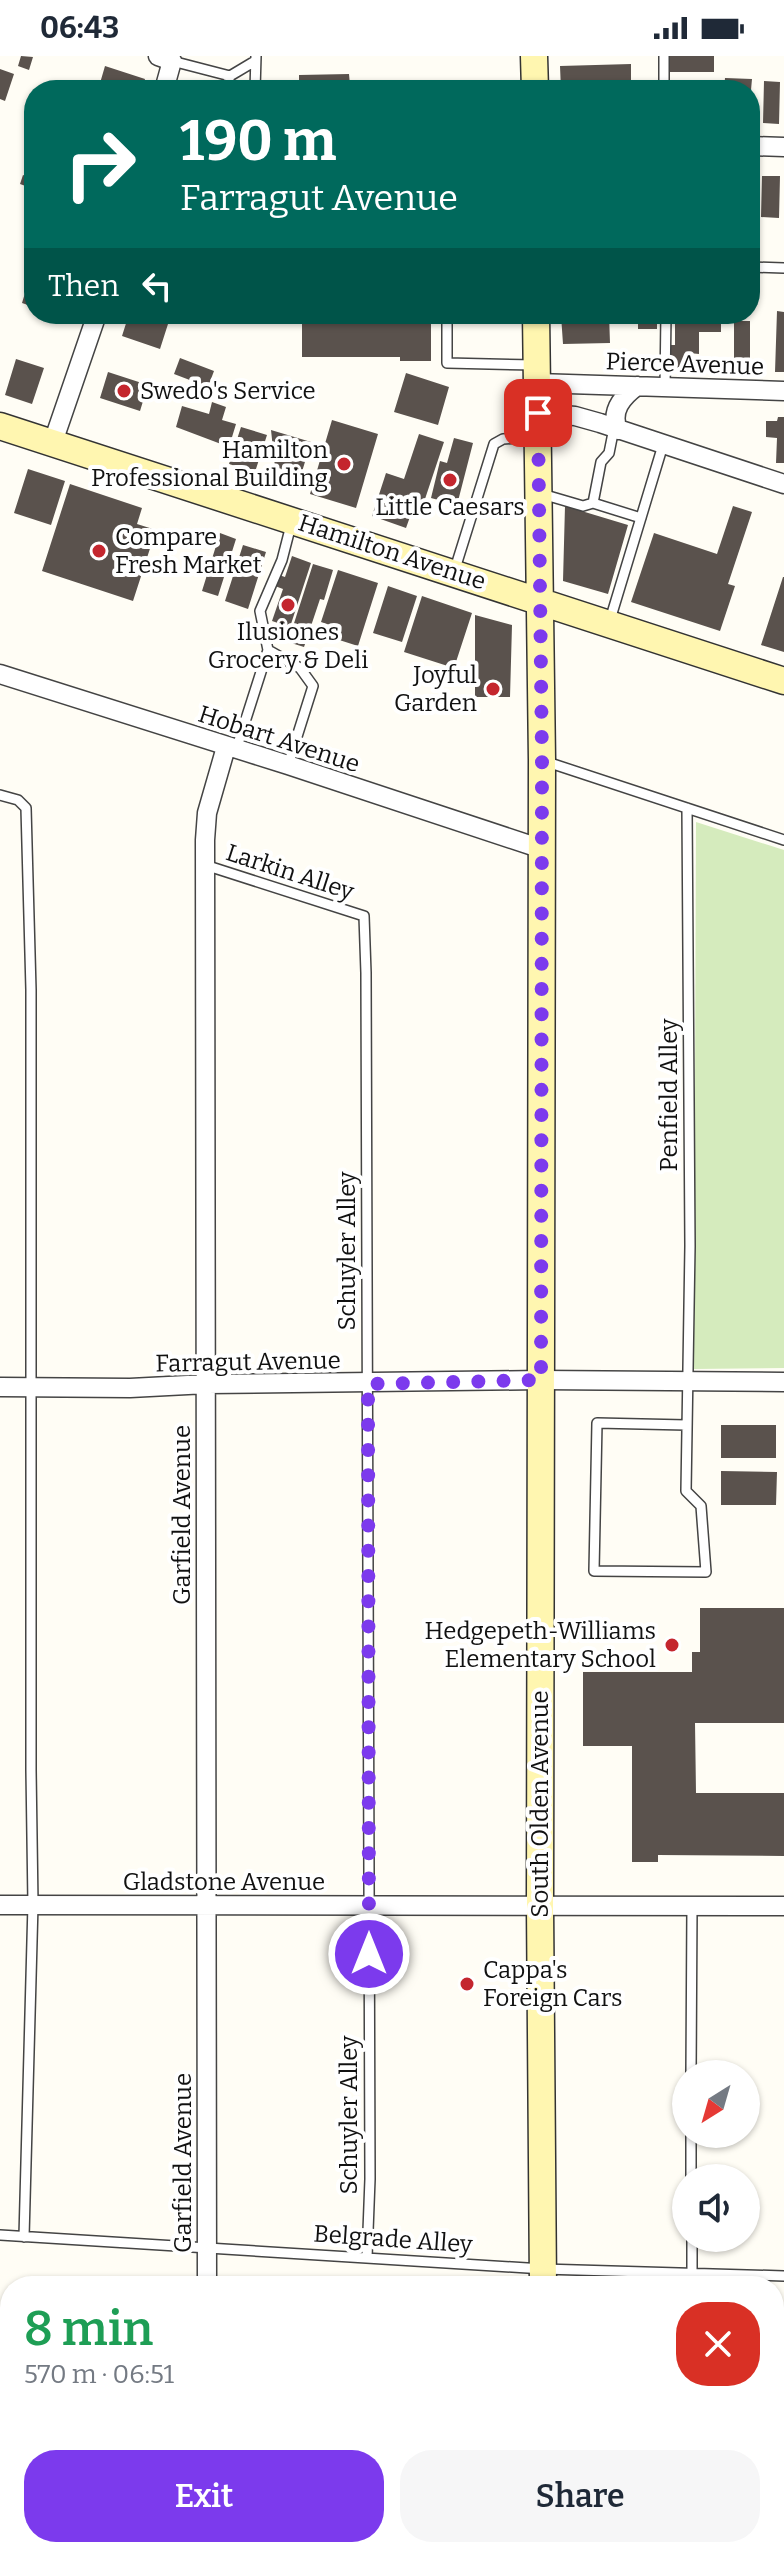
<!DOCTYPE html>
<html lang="en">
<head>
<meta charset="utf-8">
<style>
  body { margin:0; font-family:Bitter,serif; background:#f6f6f7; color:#1f2937; height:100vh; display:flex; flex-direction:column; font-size:30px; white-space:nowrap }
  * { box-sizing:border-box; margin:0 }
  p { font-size:26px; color:#747a83 }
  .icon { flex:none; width:44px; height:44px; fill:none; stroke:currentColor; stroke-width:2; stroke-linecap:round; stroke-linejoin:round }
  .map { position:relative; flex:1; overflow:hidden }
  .drawer { position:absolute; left:0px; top:2220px; width:784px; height:282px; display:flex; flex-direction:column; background:#fff; border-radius:32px 32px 0 0; box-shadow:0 2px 6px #0004 }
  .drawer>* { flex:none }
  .banner { position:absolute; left:24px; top:24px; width:736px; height:244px; border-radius:32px; box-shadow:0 2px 6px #0004; background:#00695c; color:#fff; overflow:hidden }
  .needle { width:52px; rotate:217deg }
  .buttons { position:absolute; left:672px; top:2004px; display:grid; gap:16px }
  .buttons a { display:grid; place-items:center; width:88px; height:88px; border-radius:50%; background:#fff; box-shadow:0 2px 6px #0004; font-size:40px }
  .pin { position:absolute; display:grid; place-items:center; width:68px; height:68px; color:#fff; margin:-34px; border-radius:16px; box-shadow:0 4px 12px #0006 }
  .me { position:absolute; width:88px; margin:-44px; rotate:0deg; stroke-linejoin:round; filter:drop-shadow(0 0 6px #0008) }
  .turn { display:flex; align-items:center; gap:28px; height:168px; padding:0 24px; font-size:36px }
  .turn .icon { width:104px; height:104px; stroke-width:2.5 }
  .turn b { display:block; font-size:56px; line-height:68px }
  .then { display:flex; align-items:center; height:76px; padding:0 24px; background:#0003; gap:16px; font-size:30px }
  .round { display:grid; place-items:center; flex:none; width:84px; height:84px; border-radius:32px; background:#f6f6f7 }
  .headline { display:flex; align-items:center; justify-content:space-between; height:136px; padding:0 24px }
  h1 { font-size:48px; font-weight:600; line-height:60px; color:#1e9e55 }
  .button { display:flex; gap:16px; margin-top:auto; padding:16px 24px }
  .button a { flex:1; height:92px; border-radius:32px; background:#7c3aed; color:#fff; font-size:32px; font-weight:600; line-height:92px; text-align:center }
  .button a+a { background:#f6f6f7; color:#1f2937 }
  .status { display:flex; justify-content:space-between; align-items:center; height:56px; padding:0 40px; background:#fff; direction:ltr }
  .status svg { height:22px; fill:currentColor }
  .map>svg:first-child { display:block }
  .green { fill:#d5ebbd }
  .building { fill:#5a524d }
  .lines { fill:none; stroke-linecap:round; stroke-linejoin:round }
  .service-casing { stroke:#444; stroke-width:12 }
  .minor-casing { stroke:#444; stroke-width:21 }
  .secondary-casing { stroke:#333; stroke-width:29 }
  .primary-casing { stroke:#222; stroke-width:33 }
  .service { stroke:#fff; stroke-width:9 }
  .minor { stroke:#fff; stroke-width:18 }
  .secondary { stroke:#fff6b0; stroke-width:26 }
  .primary { stroke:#f9d66b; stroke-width:30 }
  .route { stroke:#7c3aed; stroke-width:14; stroke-dasharray:0 25.2 }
  .poi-dot { fill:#c4262e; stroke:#fff; stroke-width:3 }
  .labels { text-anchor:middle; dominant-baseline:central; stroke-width:8; stroke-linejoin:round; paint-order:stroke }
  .street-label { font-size:24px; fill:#111; stroke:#fff }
  .poi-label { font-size:24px; fill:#111; stroke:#fff; text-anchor:start }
</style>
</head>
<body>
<div class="status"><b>06:43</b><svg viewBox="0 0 49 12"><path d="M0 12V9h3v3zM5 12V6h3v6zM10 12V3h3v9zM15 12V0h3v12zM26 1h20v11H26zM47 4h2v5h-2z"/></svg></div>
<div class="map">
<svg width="784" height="2501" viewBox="0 0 784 2501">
  <rect width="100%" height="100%" fill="#fffdf5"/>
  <path class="green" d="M696,766l88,28v518l-90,1z"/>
  <path class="building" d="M21,0l12,1 -4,13 -11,-4z
    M668,0h46v16h-47z
    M631,8v17h-21v9h-49l-1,-24z
    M105,10l40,13 -3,11h-44z
    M0,13l14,5 -9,27 -5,-2z
    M349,18l1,11 115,-1 1,6h-167v-15z
    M725,22l27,1 -1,11h-27z
    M764,25l16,1 -1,42 -16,-1z
    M23,119l11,4v10l-14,-5z
    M750,120h6l-2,52 -4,-1z
    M762,120h18l-1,42 -18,-1z
    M29,224l5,2v25l-12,-4z
    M777,255l7,1v60h-9z
    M129,258h10l29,10 -8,25 -38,-13z
    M401,258h30v47h-31v-4h-98v-39h99z
    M609,258l1,29 -47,1 -2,-29z
    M638,258h19v15h-19z
    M675,258h46v18h-22v22l-10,-1v17h-19v-25h5z
    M734,265h16v47h-16z
    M180,302l34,13 -6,16 -34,-13z
    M16,303l28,9 -12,36 -27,-9z
    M108,316l40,13 -8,26 -40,-13z
    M406,317l43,14 -11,38 -44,-13z
    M212,346l14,5 -4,13 14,4 -7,23 -53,-20 6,-21 27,8z
    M778,361h6v46h-8l1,-25 -11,-1v-16h11z
    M332,364l46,14 -22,74 -46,-14z
    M241,371l26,8 -12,37 -26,-8z
    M271,374l40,12 -10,33 -3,-1 -2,9 -17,-5 3,-9 -7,-2z
    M419,378l25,8 -25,75 -8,-3 -5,14 -34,-12 14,-43 18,6z
    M454,382l19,5 -16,62 -26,-7 9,-37 7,2z
    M28,413l37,12 -14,44 -37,-12z
    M70,428l72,24 -5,16 19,6 -23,71 -91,-30z
    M565,450l63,19 -20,69 -45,-13z
    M733,450l19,6 -24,72 7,2 -15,45 -89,-29 23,-69 63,21z
    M220,477l16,6 -18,57 -16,-5z
    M243,489l23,7 -18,57 -23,-8z
    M292,500l19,7 -21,64 -18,-6 11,-32 -8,-3 4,-11 6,2z
    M313,508l20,6 -9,30 -4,-1 -16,48 -16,-5z
    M338,514l40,13 -20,63 -25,-8 3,-11 -15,-5z
    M783,521h1v75l-23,-7z
    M388,530l29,10 -15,46 -29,-9z
    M422,540l50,17 -18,55 -50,-16z
    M475,559l37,10 -2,72h-35z
    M721,1369h55v33h-55z
    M721,1415l56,1 -1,33h-55z
    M700,1552h84v115h-89l1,70h88v63l-126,-1v7h-26v-116h-49v-74h109v-20h8z
    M271,2492h122v9h-122z
    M683,2492h44v9h-44z
    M752,2492h32v9h-32z"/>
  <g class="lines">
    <g class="service-casing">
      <path id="service" d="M664,0v34
        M172,5l58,15 -5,14
        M230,20l25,-15
        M255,34l1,-34
        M750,211l34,1
        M447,258v49l88,2
        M665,331l1,-73
        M542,438l41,12 10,-3 48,15
        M593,447l8,-41 8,-9 5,-25
        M454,516l40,-128 9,-5 32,-2
        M610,564l53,-175
        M268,594l32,18 13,18 -25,79
        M236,694l32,-100 -8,-39 22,-51 9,-35
        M544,705l240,79
        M0,739l18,5 8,8 5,182v780l2,134 -9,333
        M205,809l159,51 2,57 4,1206 -3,78
        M686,1369l-89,-2 -3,148 112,1 -5,-66 -15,-15 4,-245 -3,-438
        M691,2018l1,-168
        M691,2078v44
        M0,2179l543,34 241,7
        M692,2182v35
        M68,2492l1,9
        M258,2492v9"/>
    </g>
    <g class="minor-casing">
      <path id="minor" d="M158,0l14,5 -8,29
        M750,90l34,1
        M537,327l247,8
        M538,357l37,3 25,7 184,61
        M618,374c-8,-19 4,-33 19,-44
        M53,386l44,-128
        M0,618l288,91 254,84
        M0,1331l130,1 77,-4 334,-4 243,2
        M0,1849l784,1
        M207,2230l-2,-1446 2,-27 19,-66
        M209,2501v-9"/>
    </g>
    <g class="secondary-casing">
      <path id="secondary" d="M534,0l1,34
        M536,258l6,446 -2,1147 3,379
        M0,370l784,255
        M544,2492v9"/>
    </g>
    <g class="primary-casing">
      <path id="primary" d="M0,2355l10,1
        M774,2401h10"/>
    </g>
    <use href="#service" class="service"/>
    <use href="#minor" class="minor"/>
    <use href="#secondary" class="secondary"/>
    <use href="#primary" class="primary"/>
  </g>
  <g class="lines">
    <path class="route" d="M369,1898l-1,-570 173,-4 1,-620 -4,-347"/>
  </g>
  <g class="poi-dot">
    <circle cx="124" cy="335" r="8"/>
    <circle cx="344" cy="408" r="8"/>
    <circle cx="450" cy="424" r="8"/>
    <circle cx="99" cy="495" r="8"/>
    <circle cx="288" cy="549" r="8"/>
    <circle cx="493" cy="633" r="8"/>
    <circle cx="672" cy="1589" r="8"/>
    <circle cx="467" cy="1928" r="8"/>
  </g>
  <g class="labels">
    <g class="street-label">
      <text transform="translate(685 308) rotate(2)">Pierce Avenue</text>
      <text transform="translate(392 496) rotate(18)">Hamilton Avenue</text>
      <text transform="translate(279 683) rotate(18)">Hobart Avenue</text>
      <text transform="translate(290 816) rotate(18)">Larkin Alley</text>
      <text transform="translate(669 1039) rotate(-90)">Penfield Alley</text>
      <text transform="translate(347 1195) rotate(-90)">Schuyler Alley</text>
      <text transform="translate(248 1306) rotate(-1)">Farragut Avenue</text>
      <text transform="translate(182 1459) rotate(-90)">Garfield Avenue</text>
      <text transform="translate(540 1748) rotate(-90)">South Olden Avenue</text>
      <text x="224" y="1826">Gladstone Avenue</text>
      <text transform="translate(349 2059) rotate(-90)">Schuyler Alley</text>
      <text transform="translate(183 2107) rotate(-90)">Garfield Avenue</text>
      <text transform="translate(393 2183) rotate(4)">Belgrade Alley</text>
    </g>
    <g class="poi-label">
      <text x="140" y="335">Swedo's Service</text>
      <text x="328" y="394" text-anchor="end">Hamilton<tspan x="328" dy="28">Professional Building</tspan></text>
      <text x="450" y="451" text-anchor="middle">Little Caesars</text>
      <text x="115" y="481">Compare<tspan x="115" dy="28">Fresh Market</tspan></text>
      <text x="288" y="576" text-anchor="middle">Ilusiones<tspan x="288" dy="28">Grocery &amp; Deli</tspan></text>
      <text x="477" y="619" text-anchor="end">Joyful<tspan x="477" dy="28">Garden</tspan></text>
      <text x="656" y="1575" text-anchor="end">Hedgepeth-Williams<tspan x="656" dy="28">Elementary School</tspan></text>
      <text x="483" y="1914">Cappa's<tspan x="483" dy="28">Foreign Cars</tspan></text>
    </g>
  </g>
</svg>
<div class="buttons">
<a><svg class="needle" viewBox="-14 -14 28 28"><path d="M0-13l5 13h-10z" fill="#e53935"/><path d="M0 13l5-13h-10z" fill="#747a83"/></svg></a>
<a><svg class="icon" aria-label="sound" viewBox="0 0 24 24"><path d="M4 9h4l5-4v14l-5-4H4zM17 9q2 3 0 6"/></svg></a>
</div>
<div class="pin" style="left:538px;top:357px;background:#d93025"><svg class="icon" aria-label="arrive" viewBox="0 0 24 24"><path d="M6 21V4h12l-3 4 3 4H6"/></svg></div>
<svg class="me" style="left:369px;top:1898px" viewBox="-20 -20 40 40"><circle r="17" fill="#7c3aed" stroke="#fff" stroke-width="3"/><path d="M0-11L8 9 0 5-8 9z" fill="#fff"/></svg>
<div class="banner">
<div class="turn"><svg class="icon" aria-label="right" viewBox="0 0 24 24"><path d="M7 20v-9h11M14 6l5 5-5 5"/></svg><div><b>190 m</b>Farragut Avenue</div></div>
<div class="then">Then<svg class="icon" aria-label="left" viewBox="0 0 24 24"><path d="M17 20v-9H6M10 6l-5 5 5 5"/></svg></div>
</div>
<section class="drawer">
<div class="headline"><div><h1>8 min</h1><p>570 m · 06:51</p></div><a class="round" style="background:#d93025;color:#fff"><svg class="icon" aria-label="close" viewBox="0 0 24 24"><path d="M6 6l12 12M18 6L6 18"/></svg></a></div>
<div class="button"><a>Exit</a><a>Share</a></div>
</section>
</div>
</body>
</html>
